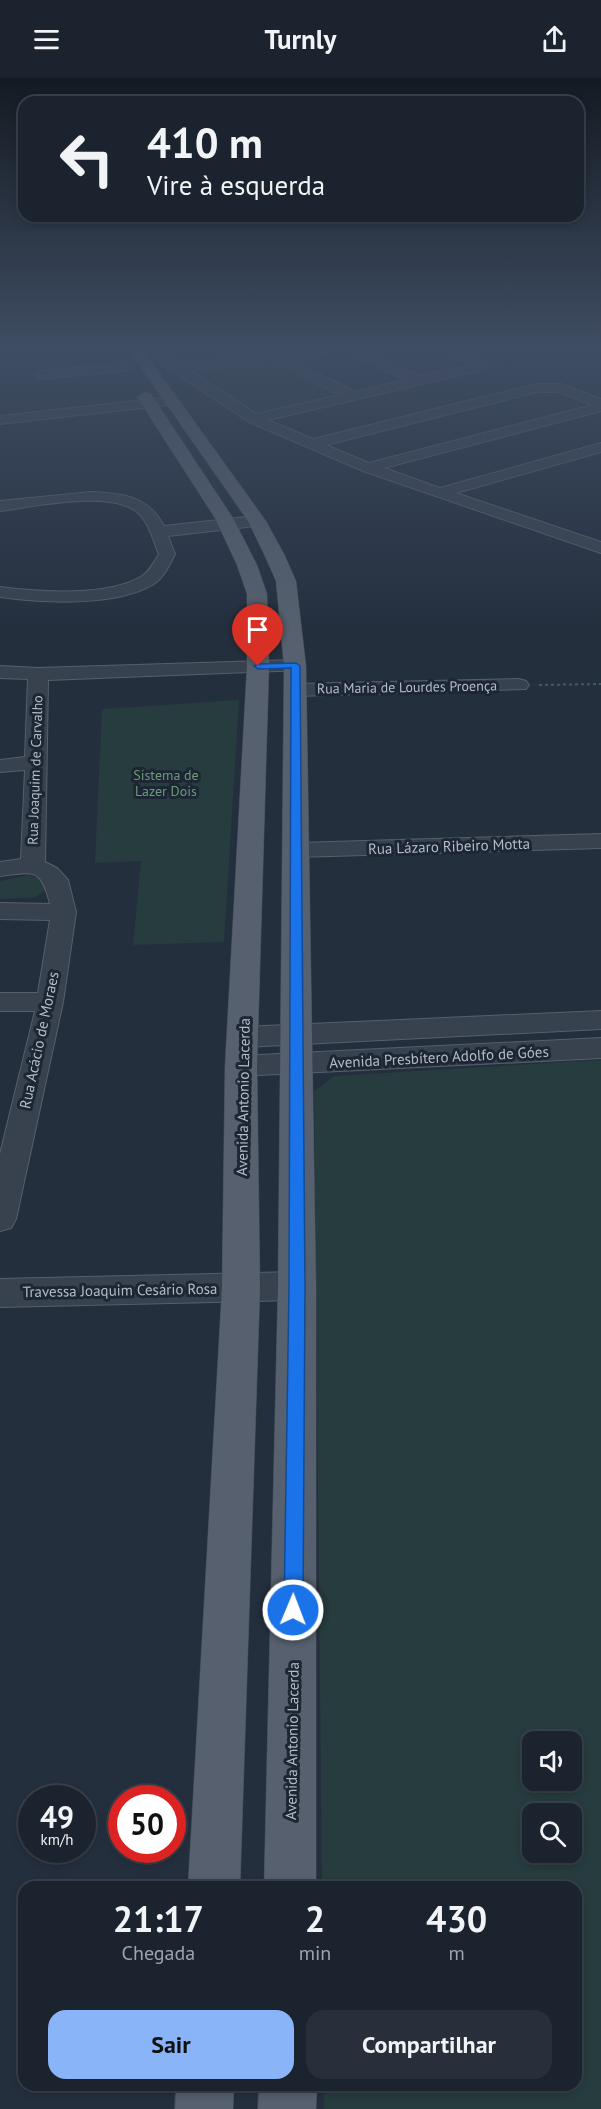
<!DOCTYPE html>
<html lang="pt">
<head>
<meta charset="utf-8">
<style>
  body { margin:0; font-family:"PT Sans",sans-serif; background:#282f3a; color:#f1f3f6; height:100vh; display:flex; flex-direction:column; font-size:22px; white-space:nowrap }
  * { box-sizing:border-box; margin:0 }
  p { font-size:20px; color:#a0a4aa }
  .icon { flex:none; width:33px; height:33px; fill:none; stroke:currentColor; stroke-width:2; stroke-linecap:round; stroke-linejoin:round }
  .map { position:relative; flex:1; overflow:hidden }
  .side { position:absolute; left:18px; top:1803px; width:564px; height:210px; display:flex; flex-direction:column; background:#1b232e; border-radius:18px; box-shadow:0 3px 9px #0003,0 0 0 2px #39404a }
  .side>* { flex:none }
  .guide { position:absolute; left:18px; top:18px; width:566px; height:126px; border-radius:18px; box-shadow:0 3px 9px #0003,0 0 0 2px #39404a; background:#1b232e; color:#f1f3f6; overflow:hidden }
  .buttons { position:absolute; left:522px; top:1653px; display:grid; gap:12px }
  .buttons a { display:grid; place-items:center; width:60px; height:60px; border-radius:12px; background:#1b232e; box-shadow:0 3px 9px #0003,0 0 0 2px #39404a; font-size:30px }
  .speed { position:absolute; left:18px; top:1707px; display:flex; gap:12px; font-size:30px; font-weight:700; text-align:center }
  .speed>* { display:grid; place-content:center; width:78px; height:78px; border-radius:50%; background:#1b232e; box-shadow:0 3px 9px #0003,0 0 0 2px #39404a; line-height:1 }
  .speed small { font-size:15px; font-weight:400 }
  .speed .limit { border:9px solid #d22; background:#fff; color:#111 }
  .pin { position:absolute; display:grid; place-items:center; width:51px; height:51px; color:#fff; margin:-62px -26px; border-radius:50% 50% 50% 0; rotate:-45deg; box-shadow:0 0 6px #0007 }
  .pin .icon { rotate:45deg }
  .me { position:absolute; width:66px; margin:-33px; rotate:1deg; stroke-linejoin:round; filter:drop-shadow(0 0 4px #0008) }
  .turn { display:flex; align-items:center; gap:21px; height:126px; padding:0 30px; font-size:27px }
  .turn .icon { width:78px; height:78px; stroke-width:2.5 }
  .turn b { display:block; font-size:42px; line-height:51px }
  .eta { display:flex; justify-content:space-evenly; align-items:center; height:102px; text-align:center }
  .eta b { font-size:36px; font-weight:700; line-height:42px }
  .primary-button { display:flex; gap:12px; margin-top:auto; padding:12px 30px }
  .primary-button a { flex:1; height:69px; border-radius:18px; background:#8ab4f8; color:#111; font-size:24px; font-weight:700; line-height:69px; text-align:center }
  .primary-button a+a { background:#282f3a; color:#f1f3f6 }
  header { display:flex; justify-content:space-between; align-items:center; height:78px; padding:0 30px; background:#1b232e; font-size:27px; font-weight:700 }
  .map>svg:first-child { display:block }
  .green { fill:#263c3f; fill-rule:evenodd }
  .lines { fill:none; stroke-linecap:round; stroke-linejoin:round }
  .stream { stroke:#394c67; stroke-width:3 }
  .minor-casing { stroke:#565f6c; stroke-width:2 }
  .major-casing { stroke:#414a57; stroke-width:1 }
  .path { stroke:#44595c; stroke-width:2; stroke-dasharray:3 3; stroke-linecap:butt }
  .minor { fill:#38414e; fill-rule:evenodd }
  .major { fill:#56606e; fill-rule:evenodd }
  .route { fill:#1a73e8; stroke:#114b97; stroke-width:1.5 }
  .labels { text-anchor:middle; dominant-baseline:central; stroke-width:6; stroke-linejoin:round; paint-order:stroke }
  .far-street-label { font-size:14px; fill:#b4bcc9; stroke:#1d2633 }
  .far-park-label { font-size:14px; fill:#6b9a76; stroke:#1d2633 }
  .street-label { font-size:15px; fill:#b4bcc9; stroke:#1d2633 }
</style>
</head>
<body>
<header><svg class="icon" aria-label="menu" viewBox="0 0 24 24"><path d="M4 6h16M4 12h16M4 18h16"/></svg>Turnly<svg class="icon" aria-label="share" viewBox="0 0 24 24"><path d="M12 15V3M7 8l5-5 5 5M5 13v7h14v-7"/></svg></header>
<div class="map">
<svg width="601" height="2031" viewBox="0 0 601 2031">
  <rect width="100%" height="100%" fill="#242f3e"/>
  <path class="green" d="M275,286l67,28 -2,4 -85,17 -60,-37 -2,-4 3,-4z
    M239,622l-15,242 -91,3 8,-84 -46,2 7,-154z
    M28,797l12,4 6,10 -10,8 -36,2v-18z
    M601,982v1049h-277v-24h252v-198h-254l-8,-795 20,-16zM532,1664h40v38h-40zM532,1736h40v38h-40z"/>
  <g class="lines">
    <path class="stream" d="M598,268l3,1"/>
    <g class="minor-casing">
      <path id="minor" d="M141,268h14l25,17 99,-8 47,-9h30l64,30 50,-11 -35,-19h16l37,20 -6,4 -214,50 45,19 224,-55h24l40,15v12l-217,57 56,20 161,-45v9l-145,41 145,49v11l-238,-82 -114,-49 -79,-52zM344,272l62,30 -51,12 -63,-32zM277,285l63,32 -84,19 -66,-44zM537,314h22l33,13 -223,58 -43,-18z
        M127,285l5,1 1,3 -1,3 -91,9 -7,-4 7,-4z
        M172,319l5,1 2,3 -2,3 -177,20v-8z
        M91,414c32,2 56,3 73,34l93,-10 8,5 -8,5 -89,10 7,18c-5,10 -11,23 -21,30 -38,23 -111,19 -154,13v-10c39,5 108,10 142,-11 8,-5 12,-14 17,-22 -6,-14 -10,-31 -21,-41 -26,-24 -106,-6 -138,-2v-10z
        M295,582l7,2 3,4 -3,4 -254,10 -3,182 12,6 11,12 8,32 -13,90 -47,217 -5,9 -11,3v-77l35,-143h-35v-18h38l12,-73 -50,-1v-16l50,1c-9,-37 -16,-32 -50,-28v-14l21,-3 4,-89 -25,2v-12l25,-3 3,-78 -28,-1v-12l38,2z
        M519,601l7,2 3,4 -3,4 -230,7 -7,-2 -3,-4 3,-4 7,-2z
        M601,756v14l-305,9 -8,-2 -4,-5 4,-5 8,-2z
        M601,933v18l-358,18 -10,-3 -4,-7 4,-7 10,-3z
        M601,960v20l-360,18 -10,-3 -4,-7 4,-7 10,-3z
        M297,1194l12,4 4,10 -4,10 -12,4 -297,7v-28z"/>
    </g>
    <g class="major-casing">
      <path id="major" d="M126,268h14l126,175 18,33 12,27 10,85 10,620v601h-52l14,-601 6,-620 -8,-85 -12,-27 -16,-33z
        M145,314l6,2 82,124 24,47 10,29 2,72 -12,400 3,222 -20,599h-52l34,-599 3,-222 22,-400v-72l-10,-29 -22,-47 -78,-121z
        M176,2007h58l-1,24h-58z
        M259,2007h58l-1,24h-58z"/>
    </g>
    <path class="path" d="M539,607l62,-1"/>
    <use href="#minor" class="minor"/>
    <use href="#major" class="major"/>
  </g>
  <linearGradient id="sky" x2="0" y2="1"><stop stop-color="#141a22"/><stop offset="0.49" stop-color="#3f4d63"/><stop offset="1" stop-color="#3f4d63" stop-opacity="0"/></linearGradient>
  <rect width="601" height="552" fill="url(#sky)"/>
  <path class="route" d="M296,585l4,3 5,621 -2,323 -3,7 -7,2 -6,-2 -3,-7 5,-323 2,-619 -33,1 -4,-3 4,-2z"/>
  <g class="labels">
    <g class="far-street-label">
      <text transform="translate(407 609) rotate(-1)">Rua Maria de Lourdes Proença</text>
      <text transform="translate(35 692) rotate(-88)">Rua Joaquim de Carvalho</text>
    </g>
    <g class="far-park-label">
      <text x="166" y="697">Sistema de<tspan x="166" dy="16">Lazer Dois</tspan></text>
    </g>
    <g class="street-label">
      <text transform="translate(449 768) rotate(-2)">Rua Lázaro Ribeiro Motta</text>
      <text transform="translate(39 962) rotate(-78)">Rua Acácio de Moraes</text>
      <text transform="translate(439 979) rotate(-3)">Avenida Presbítero Adolfo de Góes</text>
      <text transform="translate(243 1019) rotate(-89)">Avenida Antonio Lacerda</text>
      <text transform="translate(120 1212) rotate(-1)">Travessa Joaquim Cesário Rosa</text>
      <text transform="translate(292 1663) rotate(-89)">Avenida Antonio Lacerda</text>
    </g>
  </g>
</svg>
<div class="buttons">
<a><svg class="icon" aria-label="sound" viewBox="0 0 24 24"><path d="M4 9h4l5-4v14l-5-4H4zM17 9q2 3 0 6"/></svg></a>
<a><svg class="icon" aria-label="search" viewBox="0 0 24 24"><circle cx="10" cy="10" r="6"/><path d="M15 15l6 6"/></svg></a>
</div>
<div class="speed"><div>49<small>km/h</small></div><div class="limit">50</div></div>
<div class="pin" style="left:258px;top:588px;background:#d93025"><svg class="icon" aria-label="arrive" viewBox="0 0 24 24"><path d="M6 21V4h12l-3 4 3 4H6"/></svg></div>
<svg class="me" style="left:293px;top:1532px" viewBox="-20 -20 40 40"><circle r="17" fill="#1a73e8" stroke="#fff" stroke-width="3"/><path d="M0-11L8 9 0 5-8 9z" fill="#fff"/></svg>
<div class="guide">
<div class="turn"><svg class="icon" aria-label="left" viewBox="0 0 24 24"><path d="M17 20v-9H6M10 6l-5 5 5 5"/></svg><div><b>410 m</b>Vire à esquerda</div></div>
</div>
<section class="side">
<div class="eta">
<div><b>21:17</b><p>Chegada</p></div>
<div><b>2</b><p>min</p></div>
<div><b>430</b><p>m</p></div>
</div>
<div class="primary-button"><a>Sair</a><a>Compartilhar</a></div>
</section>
</div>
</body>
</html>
